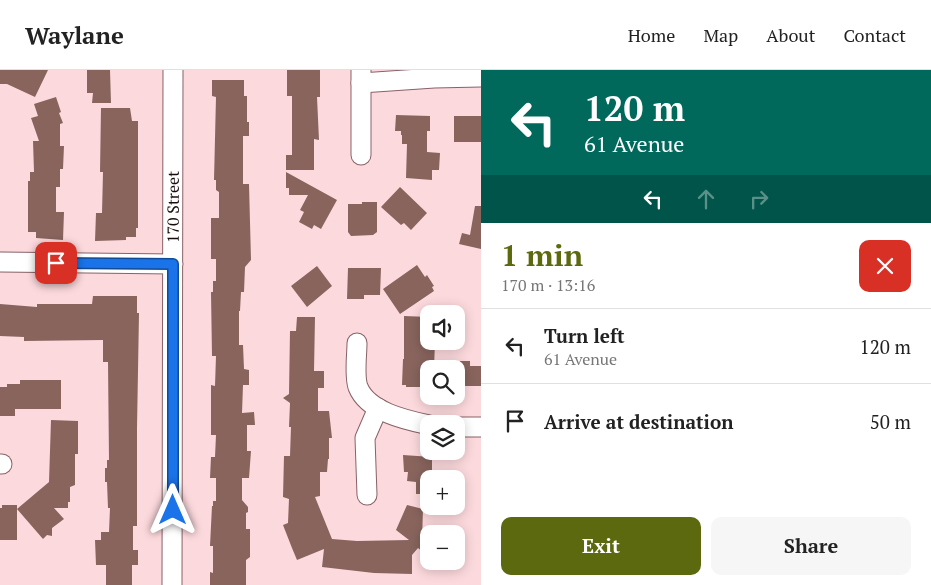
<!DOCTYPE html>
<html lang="en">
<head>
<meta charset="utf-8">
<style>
  body { margin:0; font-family:"PT Serif",serif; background:#f6f6f6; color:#222; height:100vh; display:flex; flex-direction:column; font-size:19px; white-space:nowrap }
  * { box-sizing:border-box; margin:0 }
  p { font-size:16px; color:#767676 }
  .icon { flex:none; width:28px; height:28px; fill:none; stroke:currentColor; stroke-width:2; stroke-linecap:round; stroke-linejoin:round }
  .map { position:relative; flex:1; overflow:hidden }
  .drawer { display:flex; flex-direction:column; background:#fff; width:450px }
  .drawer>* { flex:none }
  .top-card { background:#00695c; color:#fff; overflow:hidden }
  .fabs { position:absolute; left:420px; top:235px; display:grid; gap:10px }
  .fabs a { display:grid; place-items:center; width:45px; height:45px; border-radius:10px; background:#fff; box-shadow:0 2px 12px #0003; font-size:25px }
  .pin { position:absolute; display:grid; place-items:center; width:42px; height:42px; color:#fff; margin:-21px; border-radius:10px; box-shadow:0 2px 8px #0006 }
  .me { position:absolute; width:55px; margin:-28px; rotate:0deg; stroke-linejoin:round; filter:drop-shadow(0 0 4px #0008) }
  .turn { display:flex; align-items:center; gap:18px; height:105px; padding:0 20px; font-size:22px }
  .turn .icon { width:65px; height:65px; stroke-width:2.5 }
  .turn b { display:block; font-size:35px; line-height:42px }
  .lanes { display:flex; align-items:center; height:48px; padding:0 20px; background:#0003; justify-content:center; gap:25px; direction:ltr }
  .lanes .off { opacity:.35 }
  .round { display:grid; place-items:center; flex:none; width:52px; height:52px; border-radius:10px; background:#f6f6f6 }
  .summary { display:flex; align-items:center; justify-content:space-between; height:85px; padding:0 20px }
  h1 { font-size:30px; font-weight:700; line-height:38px; color:#5d690f }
  .primary-button { display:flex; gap:10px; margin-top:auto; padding:10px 20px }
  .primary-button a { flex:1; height:58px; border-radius:10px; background:#5d690f; color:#fff; font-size:20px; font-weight:700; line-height:58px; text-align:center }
  .primary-button a+a { background:#f6f6f6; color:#222 }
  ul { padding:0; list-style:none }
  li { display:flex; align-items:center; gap:15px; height:75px; padding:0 20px; border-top:1px solid #e0e0e0 }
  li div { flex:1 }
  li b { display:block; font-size:19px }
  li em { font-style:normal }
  header { display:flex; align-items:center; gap:30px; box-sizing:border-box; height:70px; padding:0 25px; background:#fff; border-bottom:1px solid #e0e0e0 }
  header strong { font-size:24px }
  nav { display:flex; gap:28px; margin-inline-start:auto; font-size:18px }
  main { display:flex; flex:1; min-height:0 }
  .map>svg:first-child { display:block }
  .building { fill:#88645d }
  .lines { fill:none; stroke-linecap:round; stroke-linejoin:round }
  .minor-casing { stroke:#876267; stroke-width:21 }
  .minor { stroke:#fff; stroke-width:19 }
  .route-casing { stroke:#114b97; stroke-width:12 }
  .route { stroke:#1a73e8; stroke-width:9 }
  .labels { text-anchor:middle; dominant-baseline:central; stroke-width:4; stroke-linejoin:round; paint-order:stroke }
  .street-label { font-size:16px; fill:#180b0d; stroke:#fff }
</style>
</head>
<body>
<header>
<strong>Waylane</strong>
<nav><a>Home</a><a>Map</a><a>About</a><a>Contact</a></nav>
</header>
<main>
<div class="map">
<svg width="481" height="515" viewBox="0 0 481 515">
  <rect width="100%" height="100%" fill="#fcd9dd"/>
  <path class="building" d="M0,0h48l-13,27 -28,-13h-7z
    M87,0h23l1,33h-19l1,-10h-6z
    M287,0h33v27h-3l2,43 -5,-1v31h-28v-15h6v-59h-5z
    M212,10h32v16h3v26h2v14h-6v48h6l2,76 -6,7 -1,25h-3l-1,19h-1v34h4l1,24 5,1v15h-6l-1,28 12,-1 1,13h-8v26h4l-2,27h-7v22l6,7v5l-2,1v16h4v28l-4,3v25h-36v-13l3,1v-27h-3l2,-40h1v-5h3v-23h-6l1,-21h4l1,-22h-5v-50l4,1 1,-30h-4l-1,-64h2v-11h3v-22h-5v-41h8v-26l-3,-2v-10h-2l2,-83 -4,-1z
    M56,27l5,15 -2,1 4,10 -3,1v22h4l-1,23h-3v18h-4v25h8l-1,28 -27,-2v-6h-8v-51h2v-9h4l-1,-31h6l-8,-23 7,-2 -4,-12z
    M101,38h29l2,13h6v107h-2v9h-10v3l-31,1 1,-28h6l1,-41h-3z
    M396,45l34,1v15h-3v21l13,1 -1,17h-7v10l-26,-2 1,-34h-5v-9h-1v-4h-6z
    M454,46h27v26h-27z
    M286,102l51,28 -16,29 -7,-4 -2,4 -13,-7 5,-10 -4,-2 8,-15h-19v-7h-3z
    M400,117l27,26 -16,17 -7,-7 -3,2 -20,-18z
    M362,132h15v30l-4,3 -22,1 -3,-4v-28h14z
    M475,136h6v43l-22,-5 3,-11 8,2z
    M417,195l8,12 2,-2 7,11 -2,1 2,4 -34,23 -17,-25z
    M317,196l15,20 -25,21 -16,-21z
    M348,198h33l-1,27h-16v4h-17z
    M93,226h44v17h2l-2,115v98h-4v24h5v15h-6v20h-26v-20h-10l-1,-25h6v-8h8l1,-24h-2l-1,-26h-2v-14h2v-8h2l-1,-98h-5v-22l-79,1v-4l-24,-1v-32l37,3v-3h55z
    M404,246l25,1v24h6l-1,28h-5v18h-23v-2h-4l1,-26h1z
    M297,247h18l-1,54h10v17h-6v23h11l3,27h-3v21h-1l-1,13h-7v24l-5,1 17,42 25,2 52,-1 -13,-10 11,-25 16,4 -1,31h3l-3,3v8l-4,-3 -6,7v19l-38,-1 -52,-6 2,-18 -27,11 -5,-12 -9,-23 5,-2 1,-24 -6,-2 1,-41h6l1,-29h-2l1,-24 -7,-5 6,-4 1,-63h6z
    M460,291h10v5h11v20h-25l1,-20z
    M20,310h41v29h-46v7h-15v-29h7v-3h13z
    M51,350l27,1v33h-3v31l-5,2v15h-2v6h-14l10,11 -12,9v8l-5,-1 -4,4 -26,-30 32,-27z
    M403,385l29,2v22h-3v15h-13v-12l-9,-1 1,-9h-4z
    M2,435h15v35h-17v-32h2z"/>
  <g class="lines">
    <g class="minor-casing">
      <g id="minor">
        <path d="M361,13l73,-5 47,-1"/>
        <path d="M361,85v-84"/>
        <path d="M0,192l173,2"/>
        <path d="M357,273c0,12 -3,33 1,44 10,25 48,33 71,38"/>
        <path d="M456,357h25"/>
        <path d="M0,394h2"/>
        <path d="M367,425l-2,-57 13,-30"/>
        <path id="s1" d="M172,515l1,-515"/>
      </g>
    </g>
    <use href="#minor" class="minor"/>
  </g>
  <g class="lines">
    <g class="route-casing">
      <path id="route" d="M56,193l117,1v246"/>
    </g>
    <use href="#route" class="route"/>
  </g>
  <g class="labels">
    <g class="street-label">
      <text stroke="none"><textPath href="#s1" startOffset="378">170 Street</textPath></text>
    </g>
  </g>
</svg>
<div class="fabs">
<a><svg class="icon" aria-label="sound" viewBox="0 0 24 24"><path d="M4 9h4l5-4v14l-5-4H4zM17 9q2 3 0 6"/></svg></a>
<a><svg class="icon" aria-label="search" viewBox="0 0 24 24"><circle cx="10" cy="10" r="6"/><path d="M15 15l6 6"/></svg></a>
<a><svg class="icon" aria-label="layers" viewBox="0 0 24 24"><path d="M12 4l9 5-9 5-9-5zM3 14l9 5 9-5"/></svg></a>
<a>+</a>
<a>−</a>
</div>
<div class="pin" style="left:56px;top:193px;background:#d93025"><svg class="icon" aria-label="arrive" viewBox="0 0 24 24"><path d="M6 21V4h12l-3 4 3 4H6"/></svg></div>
<svg class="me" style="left:173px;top:440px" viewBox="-20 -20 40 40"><path d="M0-17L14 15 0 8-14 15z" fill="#1a73e8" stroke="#fff" stroke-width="4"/></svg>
</div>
<section class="drawer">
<div class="top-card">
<div class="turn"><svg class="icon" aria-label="left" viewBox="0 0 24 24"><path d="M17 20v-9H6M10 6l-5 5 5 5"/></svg><div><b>120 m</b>61 Avenue</div></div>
<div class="lanes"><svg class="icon" aria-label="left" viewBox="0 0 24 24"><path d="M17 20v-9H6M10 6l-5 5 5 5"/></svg><svg class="icon off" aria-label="ahead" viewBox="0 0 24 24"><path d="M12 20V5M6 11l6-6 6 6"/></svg><svg class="icon off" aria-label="right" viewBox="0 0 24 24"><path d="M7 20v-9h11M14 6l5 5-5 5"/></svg></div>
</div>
<div class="summary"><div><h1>1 min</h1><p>170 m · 13:16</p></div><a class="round" style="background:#d93025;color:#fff"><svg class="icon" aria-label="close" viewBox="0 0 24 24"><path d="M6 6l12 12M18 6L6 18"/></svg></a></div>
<ul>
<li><svg class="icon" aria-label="left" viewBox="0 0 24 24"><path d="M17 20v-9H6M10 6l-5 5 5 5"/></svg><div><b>Turn left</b><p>61 Avenue</p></div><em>120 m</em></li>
<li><svg class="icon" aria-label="arrive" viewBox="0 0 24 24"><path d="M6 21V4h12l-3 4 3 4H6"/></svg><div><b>Arrive at destination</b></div><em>50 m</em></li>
</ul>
<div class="primary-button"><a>Exit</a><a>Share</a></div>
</section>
</main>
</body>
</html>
